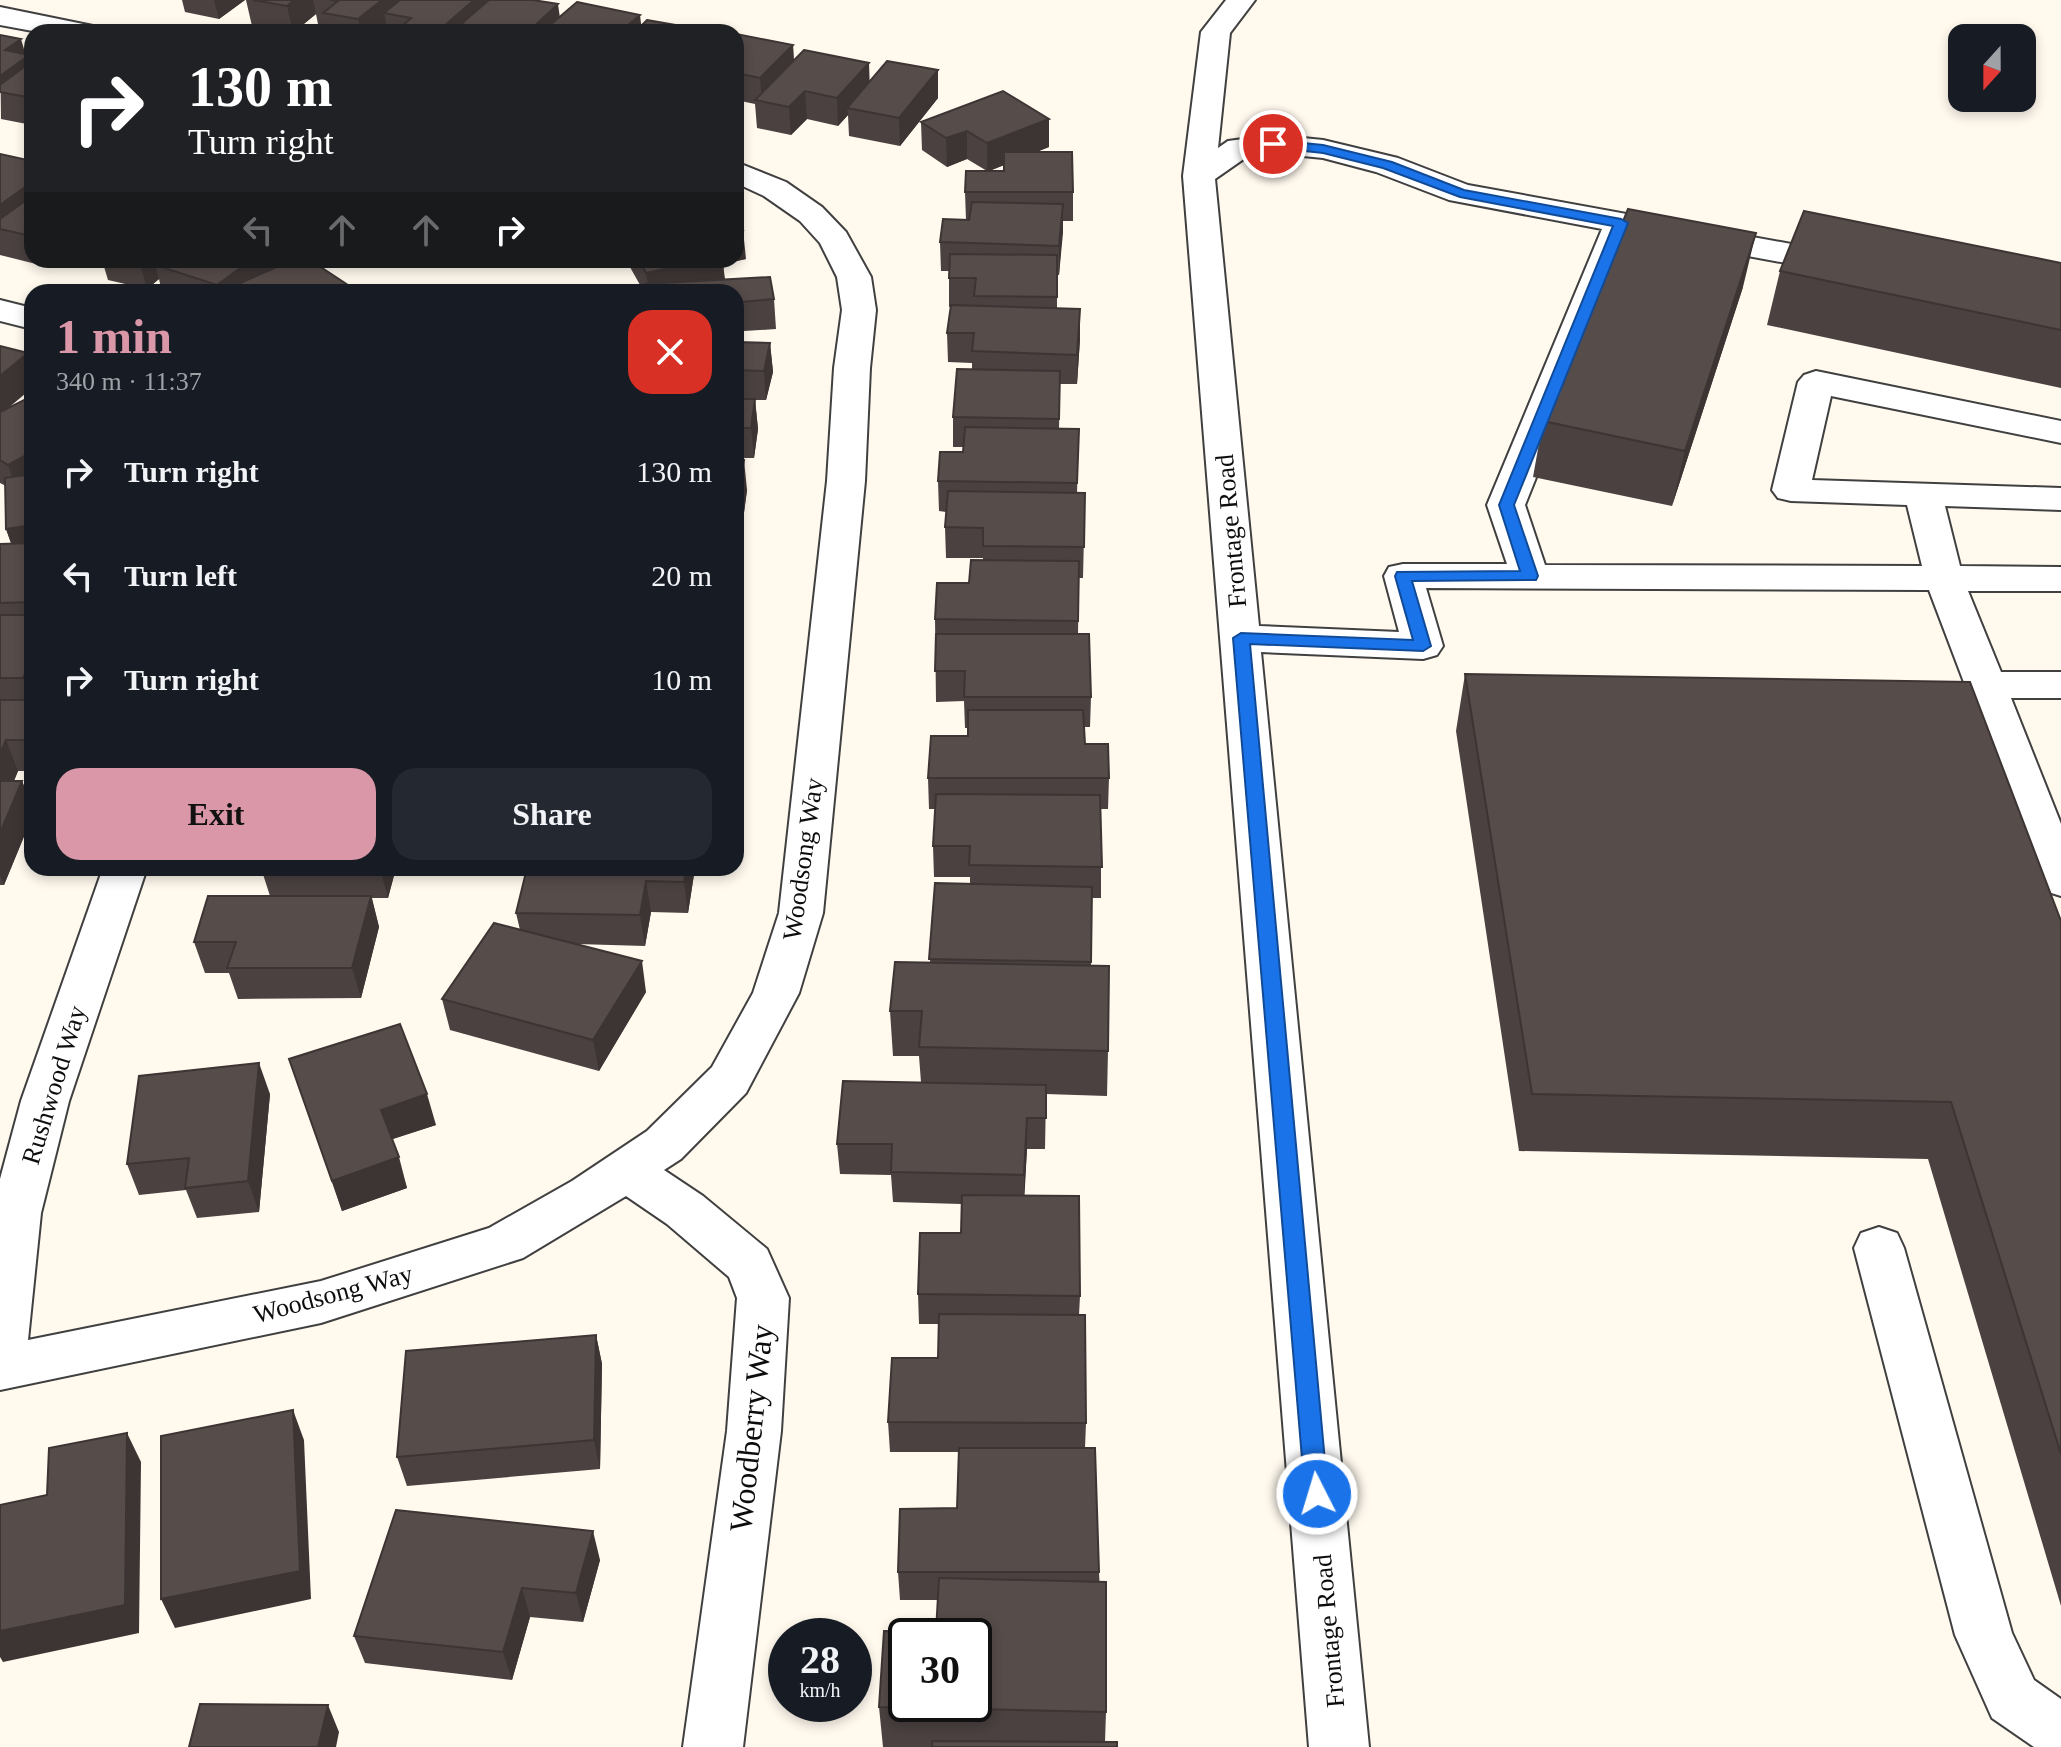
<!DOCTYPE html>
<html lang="en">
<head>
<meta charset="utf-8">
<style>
  body { margin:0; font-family:Georgia,serif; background:#242831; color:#f1f3f6; height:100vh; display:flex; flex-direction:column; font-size:30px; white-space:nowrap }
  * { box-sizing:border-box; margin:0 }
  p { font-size:26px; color:#9ea1a6 }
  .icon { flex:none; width:44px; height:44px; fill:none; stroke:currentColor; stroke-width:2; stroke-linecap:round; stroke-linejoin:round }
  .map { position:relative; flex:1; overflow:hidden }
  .details { position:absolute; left:24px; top:284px; width:720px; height:592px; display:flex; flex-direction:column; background:#171b24; border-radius:24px; box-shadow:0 4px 12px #0003 }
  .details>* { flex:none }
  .banner { position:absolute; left:24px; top:24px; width:720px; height:244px; border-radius:24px; box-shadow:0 4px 12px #0003; background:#202124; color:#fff; overflow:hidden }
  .needle { width:52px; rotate:201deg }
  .tools { position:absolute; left:1948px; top:24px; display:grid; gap:16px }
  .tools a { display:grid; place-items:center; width:88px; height:88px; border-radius:16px; background:#171b24; box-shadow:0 4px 12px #0003; font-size:40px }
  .speed { position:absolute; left:768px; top:1618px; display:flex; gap:16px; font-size:40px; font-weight:700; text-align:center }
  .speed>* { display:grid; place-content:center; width:104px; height:104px; border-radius:50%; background:#171b24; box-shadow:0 4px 12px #0003; line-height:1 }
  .speed small { font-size:20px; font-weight:400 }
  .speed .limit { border:4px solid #111; border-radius:12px; background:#fff; color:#111 }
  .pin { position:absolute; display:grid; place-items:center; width:68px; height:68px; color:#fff; margin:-34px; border:4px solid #fff; border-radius:50%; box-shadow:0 2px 8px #0007 }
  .me { position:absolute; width:88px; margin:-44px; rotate:355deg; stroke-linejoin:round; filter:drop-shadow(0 0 6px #0008) }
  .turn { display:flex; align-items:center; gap:28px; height:168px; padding:0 32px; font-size:36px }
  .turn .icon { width:104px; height:104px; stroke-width:2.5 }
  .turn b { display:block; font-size:56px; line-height:68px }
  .lanes { display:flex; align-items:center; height:76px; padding:0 32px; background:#0003; justify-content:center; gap:40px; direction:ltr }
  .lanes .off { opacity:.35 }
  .round { display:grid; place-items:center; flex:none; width:84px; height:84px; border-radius:24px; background:#242831 }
  .head { display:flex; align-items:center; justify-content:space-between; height:136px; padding:0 32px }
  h1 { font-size:48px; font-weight:700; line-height:60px; color:#d997a7 }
  .primary-button { display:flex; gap:16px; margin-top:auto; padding:16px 32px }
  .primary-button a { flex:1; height:92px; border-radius:24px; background:#d997a7; color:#111; font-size:32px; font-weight:700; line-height:92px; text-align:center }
  .primary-button a+a { background:#242831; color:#f1f3f6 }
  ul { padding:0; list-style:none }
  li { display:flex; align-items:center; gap:24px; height:104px; padding:0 32px }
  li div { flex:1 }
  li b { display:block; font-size:30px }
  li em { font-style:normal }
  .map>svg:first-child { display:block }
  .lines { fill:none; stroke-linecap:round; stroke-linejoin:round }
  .minor-casing { stroke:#404040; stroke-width:4 }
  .minor { fill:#fff; fill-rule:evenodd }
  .wall { fill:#4a4140; fill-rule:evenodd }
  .shaded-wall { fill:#3c3534 }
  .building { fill:#564c4a; stroke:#3c3534; stroke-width:2; fill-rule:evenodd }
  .route { fill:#1a73e8; stroke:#114b97; stroke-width:2 }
  .labels { text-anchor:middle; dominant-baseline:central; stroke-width:8; stroke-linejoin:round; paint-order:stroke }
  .street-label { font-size:26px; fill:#0d0d0d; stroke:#fff }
  .near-street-label { font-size:32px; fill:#0d0d0d; stroke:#fff }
</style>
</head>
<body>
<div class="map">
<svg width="2061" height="1747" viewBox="0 0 2061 1747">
  <rect width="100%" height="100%" fill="#fff9ee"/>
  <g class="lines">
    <g class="minor-casing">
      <path id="minor" d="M1226,0h29l-25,33 -12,115 10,-7 45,-6 50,5 75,18 70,27 378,69 12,3 5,7 -5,7 -12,3 -213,-39 -108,270 20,60 377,1 -15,-61 -116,-4 -13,-3 -6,-8 26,-108 6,-7 12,-4 245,50v22l-230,-47 -19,84 249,8v22l-116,-4 15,60 101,1v24h-93l33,81h60v26h-50l50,126v72l-16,-5 -6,-11 -110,-290 -503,-2 17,58 -6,9 -14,4 -162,-7 108,1095h-60l-126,-1571 18,-144zM1273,153l50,5 53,14 73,28 153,29 -115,276 20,59h-104l-14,3 -5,9 15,56 -140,-6 -44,-447 33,-23z
        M0,7l93,19 5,6h-60l-38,-7z
        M736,162l50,20 36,25 24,25 25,45 5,33 -6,58 -5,113 -42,432 -24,80 -53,100 -65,66 -17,11 39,26 64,53 22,49 -8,133 -38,316h-60l44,-316 10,-133 -8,-21 -62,-53 -41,-28 -103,62 -202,65 -321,67v-211l21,-78 82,-233h44l-78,233 -28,112 -13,127 293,-59 168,-53 83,-47 75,-50 65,-64 41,-74 26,-80 48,-432 7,-113 8,-58 -5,-33 -17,-34 -20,-22 -36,-25 -28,-13z
        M0,300l32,8v21l-32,-8z
        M1879,1227l18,6 7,15 108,385 22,47 27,19v48h-27l-42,-29 -37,-83 -101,-387 7,-15z"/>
    </g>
    <use href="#minor" class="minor"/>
  </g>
  <path class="wall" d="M182,0h63l-26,19 -34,-7z
    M246,0h287l27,17 81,10 69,5h-322l-1,-5 -6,5h-54l-1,-7 -8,-1 -2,-10 -22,18h-8l-34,-6z
    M736,34l57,11 1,16 76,21 68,-12v28l-38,48 -51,-10 -1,-21 -10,11 -31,-7 -16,16 -34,-7 -2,-24 -19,-4z
    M0,35l26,19 5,8 1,-1v64l-31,-6z
    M1049,119v28l-13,5 37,40v29h-10l-4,54h-2v34l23,30 -3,45h-17l-1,45h20l-2,64h8l-2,85h-4l-1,56 13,63 -1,30h-6l1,17 24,34 -1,31h-7v89h-9l-1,68 17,85 -1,45 -61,-2 -1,55h-18l-3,46 56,101 -1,19 7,108 -1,25 14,124 7,140 -1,30 12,5h-234l-4,-40 57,-75 2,-32h-38l-2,-28 59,-64 2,-56h-69l-2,-30 50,-64 1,-34h-20l-1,-30 43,-61v-29l-68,-2 -2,-27 -51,-1 -3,-30 84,-62 -2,-26h-26l-3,-45 40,-49 5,-79 35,1v-7h-36l-1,-31 2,-37h-6l-1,-31 40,-42v-8h-3l-1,-27 -28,1 -1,-83 34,-36 14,-23v-2h-37l-1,-31 1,-15 -7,-1 -1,-30 25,-29 1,-5h-11v-30l19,-48v-6l-24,-1 -1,-29 4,-26h-2v-36h-8l-1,-29 26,-22 -1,-28 22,-21 -20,-12 -20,8 -25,-17 -1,-28zM1004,165v6h-16z
    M0,154l32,7v99h14l-6,5 -40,-10z
    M746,259l-23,5 2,15 49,20 2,30 -32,2v11l26,1 3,29 -7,28h-11l3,29 -4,29h-18v-166h-92l-18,-32z
    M102,260h208l41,27 1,5h-190l-3,-13 -12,10 -39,-9z
    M2061,263v125l-294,-63 13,-54z
    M1743,287l-71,219 -139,-29 10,-56z
    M0,346l8,62 24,-12v375h-14l-4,10h8l10,25v11l-28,68h-4v-341l11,-1 -5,-14v-43l-6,-3z
    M736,460l11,30 -4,30h-7z
    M1465,674l596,247v685l-133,-447 -409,-8 -63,-420z
    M261,868h135l-8,30h-16l7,29 -18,71 -123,1 -9,-26h-24l-11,-31 76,-46z
    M527,868h168l-7,45 -37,-1 -6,34 -68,-2 69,48 -47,79 -149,-41 -8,-31 78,-69 -4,-17z
    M289,1059l147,66 -44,14 15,49 -65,23z
    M270,1094l-11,118 -62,6 -11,-28 -47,5 -12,-31z
    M596,1335l6,29 -2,105 -193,17 -10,-29z
    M600,1560l-17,62 -53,-5 -18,63 -147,-17 -11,-27z"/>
  <path class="shaded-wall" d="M214,0h31l-26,19z
    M294,0h19l3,14 -22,18h-1l-6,-26z
    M382,0h37l-35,13 3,14 -6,5h-20l-3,-13z
    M474,0h18l-31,24 2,8h-26z
    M558,4l4,28h-34z
    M640,15l2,17h-22z
    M21,39l5,17 3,-1 3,10 -32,27v-16l5,-26z
    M793,45l1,28 -32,28 -2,-23z
    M869,63l1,28 -23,17 1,7 -10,11 -1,-28z
    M938,70v28l-38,48 -1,-28z
    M805,91l2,28 -16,16 -2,-28z
    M1049,119v28l-62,25v-29z
    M967,131v28l-20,8 -1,-29z
    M32,182v35l-32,6v-18z
    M1063,204v29l-4,42v-29z
    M743,230l3,29 -23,5 2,21 -76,7 -3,-19 60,-13h30v-28z
    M1756,233l-13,54 -71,219 13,-55z
    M139,260h41l-25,5 4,14 -12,10z
    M251,260h47l-67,27 1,5h-13l-2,-7z
    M351,287l1,5h-13z
    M741,302l3,29v21l-3,-30z
    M1080,309v30l-3,45v-29z
    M770,343l3,29 -7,28 -2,-29z
    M28,353l4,12v23l-32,27v-39z
    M755,399l3,30 -4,29 -3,-30z
    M32,452v36l-14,7 -10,-30z
    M744,460l3,30 -4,30 -3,-31z
    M32,525v32l-15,3 -11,-31z
    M737,526l3,31 -4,25v-50z
    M32,658v44l-9,-24z
    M6,740l12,31 -12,28 -6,-17v-28z
    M22,781l10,25v11l-28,68 -4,-10v-42z
    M380,868h16l-8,30z
    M686,868h9l-7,45 -4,-31z
    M646,881l5,31 -6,34 -5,-31z
    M371,896l8,31 -18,71 -9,-30z
    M642,961l4,31 -47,79 -6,-31z
    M259,1063l11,31 -11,118 -11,-31z
    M427,1094l9,31 -46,15 -9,-30z
    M1027,1118v31l-3,56v-30z
    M399,1157l8,31 -65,23 -10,-30z
    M596,1335l6,29 -2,105 -6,-29z
    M293,1410l11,30 7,159 -136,29 -14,-29z
    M127,1433l14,29 -2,171 -136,29 -3,-5v-26z
    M593,1531l7,29 -17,62 -7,-29z
    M522,1588l8,29 -18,63 -9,-28z
    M328,1705l11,27 -3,15h-18z"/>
  <path class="building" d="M253,0h41l-7,6z
    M330,0h52l-24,19 -35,-6 15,-12z
    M400,0h74l-37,32h-14l-23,-4 11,-10 -27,-5z
    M489,0h44l25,4 -30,28h-44l3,-3 -26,-5z
    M577,2l63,13 -20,17h-78z
    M647,20l63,11 -75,1z
    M736,34l57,11 -33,33 -24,-5z
    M0,35l21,4 -16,11 24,5 -29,21z
    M804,50l65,13 -32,35 -32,-7 -16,16 -34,-7z
    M32,61v37l-32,-6v-7z
    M887,61l51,9 -39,48 -52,-10z
    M1003,91l46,28 -62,24 -20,-12 -21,7 -25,-16z
    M1004,152h68l1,40h-108l1,-21h38z
    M0,154l32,7v21l-32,23z
    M32,196v39l-1,1 -31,-7v-10z
    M972,202l91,2 -4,42 -119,-4 3,-23 26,1z
    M1628,209l128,24 -71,218 -142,-30z
    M1804,211l257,52v67l-281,-59z
    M736,219l7,11 -7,2z
    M950,254l107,1v42l-83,-1 2,-18h-27z
    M162,260h89l-34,25 -62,-20z
    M293,260h17l41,27 -12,5h-101l-7,-5z
    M639,260h67l-60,13z
    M770,277l4,22 -33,3v20l-5,1v-31h-91v-8z
    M951,305l129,4 -3,46 -105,-4 2,-18h-27z
    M736,342l34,1 -6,28 -28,-1z
    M0,346l28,7 -28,23z
    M957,369l103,2 -1,48 -106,-2z
    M32,396v56l-24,13 -8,-5v-48z
    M736,399h19l-4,29h-15z
    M965,427l114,2 -2,54 -139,-2 2,-29h23z
    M736,460h8l-4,29h-4z
    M32,474v51l-26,4 -1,-51z
    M948,491l137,2 -1,54 -101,-1v-18l-38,-1z
    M32,543v59l-32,1v-59z
    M971,560l108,1 -1,60 -143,-2 2,-36h32z
    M0,615h32v43l-9,20h-23z
    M936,634h153l2,63h-127l1,-26h-30z
    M1465,674l505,8 91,239v533l-110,-352 -419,-8z
    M0,700h32v40h-26l-6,14z
    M968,710h115l2,34h23l1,34h-181l3,-42h37z
    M0,781h22l-22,52z
    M936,794l164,1 2,72 -133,-2 1,-19h-37z
    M527,868h159l-2,14 -38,-1 -6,34 -124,-2z
    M935,883l157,4 -1,75 -162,-3z
    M208,896h163l-19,72h-125l9,-26h-42z
    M494,923l148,38 -49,79 -151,-41z
    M895,962l214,4 -1,85 -189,-4 3,-36h-32z
    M400,1024l27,70 -46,16 18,47 -67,24 -43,-122z
    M259,1063l-11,118 -63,7 4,-30 -62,6 12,-88z
    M843,1081l203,4v33h-19l-3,57 -133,-3 1,-28h-55z
    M962,1195l117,1 1,100 -162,-2 2,-61h41z
    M939,1314l146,1 1,108 -198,-1 4,-64h46z
    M596,1335l-2,105 -197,17 9,-106z
    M293,1410l7,161 -139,28v-163z
    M127,1433l-2,172 -125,26v-126l47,-10 2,-47z
    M959,1448h136l4,124h-201l2,-63 57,-1z
    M396,1510l197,21 -17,62 -54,-5 -19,64 -149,-16z
    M939,1578l167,4v130l-227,-5 5,-76 52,1zM906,1636h68v68h-68z
    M200,1704l128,1 -10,42h-129z
    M932,1741l185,1v5h-185z"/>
  <path class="route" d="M1273,140l50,5 69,17 72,28 157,29 7,4 -114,282 24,71 -2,4 -124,1 19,65 -8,5 -173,-7 78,850 -3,7 -8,3 -8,-3 -4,-7 -72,-856 8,-5 172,7 -18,-64 2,-4 123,-1 -21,-66 114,-279 -153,-29 -77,-29 -60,-15 -55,-6 -1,-3z"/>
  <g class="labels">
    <g class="street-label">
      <text transform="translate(1231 531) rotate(-95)">Frontage Road</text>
      <text transform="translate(803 859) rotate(-82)">Woodsong Way</text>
      <text transform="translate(54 1085) rotate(-73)">Rushwood Way</text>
      <text transform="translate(333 1294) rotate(-15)">Woodsong Way</text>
      <text transform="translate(1329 1631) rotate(-95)">Frontage Road</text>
    </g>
    <g class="near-street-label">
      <text transform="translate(751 1428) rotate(-84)">Woodberry Way</text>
    </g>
  </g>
</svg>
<div class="tools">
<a><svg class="needle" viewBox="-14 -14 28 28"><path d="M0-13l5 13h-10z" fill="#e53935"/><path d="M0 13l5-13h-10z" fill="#9ea1a6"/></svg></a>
</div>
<div class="speed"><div>28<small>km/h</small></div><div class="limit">30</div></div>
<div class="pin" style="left:1273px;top:144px;background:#d93025"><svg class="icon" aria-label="arrive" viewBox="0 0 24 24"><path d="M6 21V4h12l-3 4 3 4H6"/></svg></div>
<svg class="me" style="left:1317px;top:1494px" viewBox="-20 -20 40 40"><circle r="17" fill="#1a73e8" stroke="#fff" stroke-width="3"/><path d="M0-11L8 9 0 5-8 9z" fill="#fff"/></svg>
<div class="banner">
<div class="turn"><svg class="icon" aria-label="right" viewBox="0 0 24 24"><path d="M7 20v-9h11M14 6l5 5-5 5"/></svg><div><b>130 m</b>Turn right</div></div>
<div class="lanes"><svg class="icon off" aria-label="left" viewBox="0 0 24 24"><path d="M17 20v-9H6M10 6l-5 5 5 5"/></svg><svg class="icon off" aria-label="ahead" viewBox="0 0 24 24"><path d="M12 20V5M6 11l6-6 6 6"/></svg><svg class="icon off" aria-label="ahead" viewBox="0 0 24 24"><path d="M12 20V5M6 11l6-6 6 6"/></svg><svg class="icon" aria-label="right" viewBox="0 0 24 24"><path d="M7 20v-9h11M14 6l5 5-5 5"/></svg></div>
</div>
<section class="details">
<div class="head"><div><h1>1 min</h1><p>340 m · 11:37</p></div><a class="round" style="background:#d93025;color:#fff"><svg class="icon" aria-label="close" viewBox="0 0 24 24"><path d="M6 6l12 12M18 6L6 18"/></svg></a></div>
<ul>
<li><svg class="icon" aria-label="right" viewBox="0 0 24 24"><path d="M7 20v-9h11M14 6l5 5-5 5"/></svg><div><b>Turn right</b></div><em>130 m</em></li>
<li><svg class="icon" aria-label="left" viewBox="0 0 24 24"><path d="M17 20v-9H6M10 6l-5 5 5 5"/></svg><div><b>Turn left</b></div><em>20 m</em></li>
<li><svg class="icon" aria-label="right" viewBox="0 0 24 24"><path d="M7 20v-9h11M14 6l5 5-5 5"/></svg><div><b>Turn right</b></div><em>10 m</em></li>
</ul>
<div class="primary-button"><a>Exit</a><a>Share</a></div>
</section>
</div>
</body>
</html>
